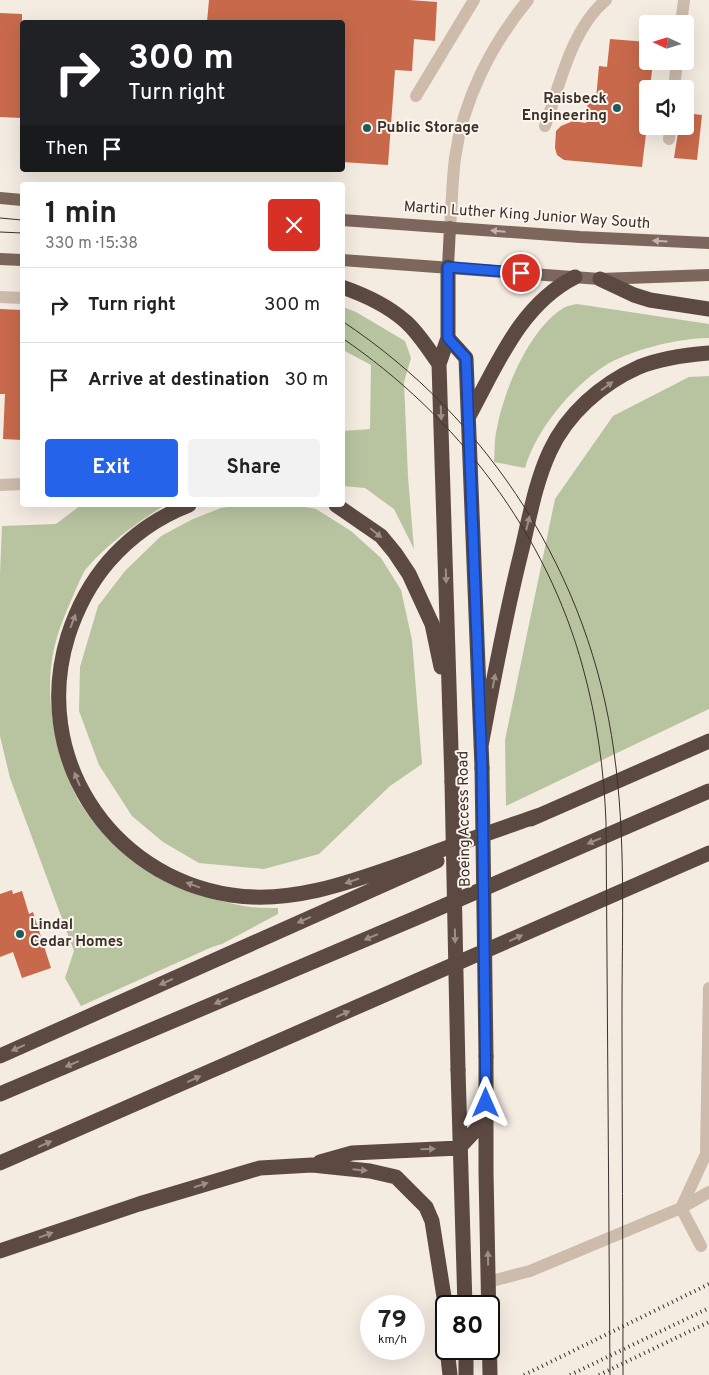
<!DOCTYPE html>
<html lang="en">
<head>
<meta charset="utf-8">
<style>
  body { margin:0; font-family:Overpass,sans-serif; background:#f2f2f2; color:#222; height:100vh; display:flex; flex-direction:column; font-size:19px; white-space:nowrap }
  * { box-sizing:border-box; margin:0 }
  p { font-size:16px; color:#767676 }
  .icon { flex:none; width:28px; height:28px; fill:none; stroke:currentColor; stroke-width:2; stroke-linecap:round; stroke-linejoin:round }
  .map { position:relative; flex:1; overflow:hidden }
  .side { position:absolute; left:20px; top:182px; width:325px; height:325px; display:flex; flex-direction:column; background:#fff; border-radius:5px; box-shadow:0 5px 20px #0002 }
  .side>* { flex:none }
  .top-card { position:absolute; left:20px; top:20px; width:325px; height:152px; border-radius:5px; box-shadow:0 5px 20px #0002; background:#202124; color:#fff; overflow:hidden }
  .needle { width:32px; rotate:274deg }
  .controls { position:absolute; left:639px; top:15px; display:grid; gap:10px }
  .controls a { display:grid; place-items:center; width:55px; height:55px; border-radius:5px; background:#fff; box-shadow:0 5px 20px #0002; font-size:25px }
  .speed { position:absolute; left:360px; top:1295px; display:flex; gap:10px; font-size:25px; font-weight:700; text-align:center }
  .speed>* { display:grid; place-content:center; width:65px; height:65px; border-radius:50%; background:#fff; box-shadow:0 5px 20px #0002; line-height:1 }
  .speed small { font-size:12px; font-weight:400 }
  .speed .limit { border:2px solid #111; border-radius:8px; background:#fff; color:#111 }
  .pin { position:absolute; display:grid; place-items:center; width:42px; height:42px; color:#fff; margin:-21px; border:2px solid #fff; border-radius:50%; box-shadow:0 1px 5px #0007 }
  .me { position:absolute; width:55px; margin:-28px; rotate:0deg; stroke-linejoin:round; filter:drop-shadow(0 0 4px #0008) }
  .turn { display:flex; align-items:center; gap:18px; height:105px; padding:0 25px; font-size:22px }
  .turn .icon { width:65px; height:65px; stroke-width:2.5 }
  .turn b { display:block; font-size:35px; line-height:42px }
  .then { display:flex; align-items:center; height:48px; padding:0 25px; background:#0003; gap:10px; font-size:19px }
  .round { display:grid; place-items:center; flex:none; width:52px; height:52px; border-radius:5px; background:#f2f2f2 }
  .overview { display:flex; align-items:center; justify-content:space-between; height:85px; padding:0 25px }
  h1 { font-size:30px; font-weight:700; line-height:38px }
  .cta { display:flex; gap:10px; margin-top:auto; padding:10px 25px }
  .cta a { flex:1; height:58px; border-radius:5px; background:#2563eb; color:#fff; font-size:20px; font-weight:700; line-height:58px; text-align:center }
  .cta a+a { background:#f2f2f2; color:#222 }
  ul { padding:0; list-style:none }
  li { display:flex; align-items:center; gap:15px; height:75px; padding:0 25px; border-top:1px solid #e0e0e0 }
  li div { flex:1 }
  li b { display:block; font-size:19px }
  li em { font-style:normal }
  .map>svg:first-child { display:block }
  .green { fill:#b8c4a0 }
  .building { fill:#c8694b }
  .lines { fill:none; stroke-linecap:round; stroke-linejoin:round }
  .minor { stroke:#cdbbac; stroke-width:12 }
  .major { stroke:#7d675c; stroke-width:12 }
  .highway { stroke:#5c4a42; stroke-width:15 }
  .tram { stroke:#3b302b; stroke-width:1 }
  .rail { stroke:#3b302b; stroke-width:4; stroke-dasharray:1 4; stroke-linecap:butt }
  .highway-bridge { stroke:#5c4a42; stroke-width:15 }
  .oneway { fill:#c2b5ac }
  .oneway2 { fill:#9c8e87 }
  .route-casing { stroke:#184099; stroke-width:12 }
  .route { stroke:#2563eb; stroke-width:9 }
  .poi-dot { fill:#1f5a5e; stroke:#fbf5ee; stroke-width:2 }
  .labels { text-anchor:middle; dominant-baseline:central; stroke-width:4; stroke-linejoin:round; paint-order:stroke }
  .poi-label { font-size:15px; font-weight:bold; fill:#3b302b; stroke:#fbf5ee; text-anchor:start }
  .street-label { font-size:15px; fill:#3b302b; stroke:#fbf5ee }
</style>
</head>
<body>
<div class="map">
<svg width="709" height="1375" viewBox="0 0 709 1375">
  <rect width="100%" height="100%" fill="#f4ebe1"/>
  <path class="green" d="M577,304l132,20v14c-31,0 -80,12 -106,29 -33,22 -67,63 -78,101l-31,-6c1,-11 0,-23 3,-34 7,-38 32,-98 65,-119 4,-3 10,-4 15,-5z
    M343,307l13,5 49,29 6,17 -7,24 4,95 6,72 -20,-40 -29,-21 -22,-2v-55l27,-2 1,-64 -28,-15z
    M709,376v333l-203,97 -1,-66 50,-241 58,-83 76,-39z
    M81,505h84c-28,18 -57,38 -79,64 -4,5 -7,14 -10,20 -9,21 -17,38 -22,60 -7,32 -4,65 4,97 6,20 12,42 24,60 37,56 96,88 162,100 11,2 23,2 34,2v6l-56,30 -10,3 -131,59 -16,-28 9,-27 -64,-173 -10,-42v-162l2,-48 54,-2z
    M241,505h54l21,4 35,22 30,27 20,32 11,50 10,124 -32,22 -71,68 -55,15 -65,-6 -36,-21 -31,-26 -33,-51 -20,-54 1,-44 18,-61 27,-35 36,-35 32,-17 28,-11z"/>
  <path class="building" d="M209,0h200l28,2 -2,39 -21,-2 -2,32 -17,-1 -7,95 -46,-3v-140h-135z
    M0,13l22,1v104l-22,-1z
    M610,39l38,3v19h5l-3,28h-2v28l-6,50 -78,-7 -7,-5 -2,-7 1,-17 5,-5 12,-5 13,2 2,-25 8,1 3,-33 8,1z
    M685,113l17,2 -5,45 -23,-2 5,-32h6z
    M0,309l22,1v130l-19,-1 2,-45h-5z
    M12,890l1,4 9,-3 7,23 4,-2 18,56 -29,10 -9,-26 -13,5v-63z"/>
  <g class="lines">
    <path class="minor" d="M681,24l3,-24
      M674,89l3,-28
      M416,96l58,-96
      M545,126c15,-41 26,-97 61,-126
      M669,139l2,-13
      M450,227c2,-23 2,-46 5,-69 8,-58 36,-113 73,-158
      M0,297l22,1
      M0,485l22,-1
      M701,1246l-20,-38 25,-54 3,-166
      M488,1282l42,-11 151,-63 28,-16"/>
    <path class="major" d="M0,198l22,2
      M342,220l238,17 129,6
      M0,259l22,1
      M342,260l258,19 109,-4
      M448,267l2,-40"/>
    <path class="highway" d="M448,267v71l-9,26 13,418
      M600,279l34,16 16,5 59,9
      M342,287c23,8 45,18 63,34 13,11 24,29 34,43
      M448,338l18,20 16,410
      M469,416c28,-51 51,-111 106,-139
      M189,505c-31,12 -58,31 -80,56 -19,22 -32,47 -41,75 -37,119 40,240 163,259 64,10 128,-16 188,-37 40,-15 81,-29 121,-43
      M336,505l45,31 14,17 14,21 23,50 9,43
      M481,746c12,-64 24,-129 40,-193 8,-33 14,-70 29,-102 17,-37 51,-67 89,-84 22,-9 46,-12 70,-14
      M531,819l178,-78
      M0,1056l437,-195
      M486,1056v116l4,203
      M458,1070l7,236
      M0,1094l416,-176 293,-127
      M320,1162l32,-9 107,-5 27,-29
      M0,1163l709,-310
      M0,1251l139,-47 121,-36 52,-3 58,6 26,6 30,30 6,14 12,76 2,36
      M447,1349l3,26
      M466,1349v26"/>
    <path class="tram" d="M0,218l22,2
      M0,232l22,1
      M342,321c148,98 248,255 272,431 12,85 8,173 8,259 0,122 1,243 1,364
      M342,338c115,78 205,196 241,330 14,51 21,102 23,154l4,553"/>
    <path class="rail" d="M524,1375l185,-91
      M570,1375l139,-67
      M599,1375l110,-53"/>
    <path class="highway-bridge" d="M482,768l4,288
      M452,782l6,288"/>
  </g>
  <defs><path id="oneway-solid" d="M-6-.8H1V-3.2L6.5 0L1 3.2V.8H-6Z" transform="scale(1.25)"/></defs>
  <g class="oneway">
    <use href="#oneway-solid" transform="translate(498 231) rotate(-175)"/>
    <use href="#oneway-solid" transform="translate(660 241) rotate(-177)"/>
  </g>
  <g class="oneway2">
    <use href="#oneway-solid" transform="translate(607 386) rotate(-36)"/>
    <use href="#oneway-solid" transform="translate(441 413) rotate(88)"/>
    <use href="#oneway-solid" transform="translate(528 523) rotate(-76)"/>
    <use href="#oneway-solid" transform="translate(376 533) rotate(39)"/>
    <use href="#oneway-solid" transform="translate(446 576) rotate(88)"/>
    <use href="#oneway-solid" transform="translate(73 621) rotate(-69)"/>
    <use href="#oneway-solid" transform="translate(494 681) rotate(-79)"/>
    <use href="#oneway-solid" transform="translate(77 779) rotate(-112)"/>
    <use href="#oneway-solid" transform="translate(594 841) rotate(157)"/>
    <use href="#oneway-solid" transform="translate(352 881) rotate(161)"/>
    <use href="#oneway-solid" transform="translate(193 885) rotate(-160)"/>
    <use href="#oneway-solid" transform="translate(304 920) rotate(156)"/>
    <use href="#oneway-solid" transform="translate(455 936) rotate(89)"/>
    <use href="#oneway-solid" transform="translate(371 937) rotate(157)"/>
    <use href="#oneway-solid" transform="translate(516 938) rotate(-24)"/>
    <use href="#oneway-solid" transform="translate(166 982) rotate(156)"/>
    <use href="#oneway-solid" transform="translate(221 1001) rotate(157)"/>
    <use href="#oneway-solid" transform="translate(343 1014) rotate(-24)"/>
    <use href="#oneway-solid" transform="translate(18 1048) rotate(156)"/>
    <use href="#oneway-solid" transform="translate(72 1064) rotate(157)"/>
    <use href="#oneway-solid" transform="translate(194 1079) rotate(-24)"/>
    <use href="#oneway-solid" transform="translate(45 1144) rotate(-24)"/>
    <use href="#oneway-solid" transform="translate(428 1149) rotate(-2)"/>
    <use href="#oneway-solid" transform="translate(360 1170) rotate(6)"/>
    <use href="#oneway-solid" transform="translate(201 1185) rotate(-17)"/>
    <use href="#oneway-solid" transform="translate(46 1235) rotate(-19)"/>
    <use href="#oneway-solid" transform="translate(488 1258) rotate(-91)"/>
  </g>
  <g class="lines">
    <g class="route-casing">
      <path id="route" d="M486,1103l-4,-335 -16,-410 -18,-20v-71l73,6"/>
    </g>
    <use href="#route" class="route"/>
  </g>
  <g class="poi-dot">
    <circle cx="617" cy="108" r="5"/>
    <circle cx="367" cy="128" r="5"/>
    <circle cx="20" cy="934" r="5"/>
  </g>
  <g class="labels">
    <g class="poi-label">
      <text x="607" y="99" text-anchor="end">Raisbeck<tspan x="607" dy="17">Engineering</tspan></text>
      <text x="377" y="128">Public Storage</text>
      <text x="30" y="925">Lindal<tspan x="30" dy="17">Cedar Homes</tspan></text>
    </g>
    <g class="street-label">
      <text transform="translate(527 216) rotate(4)">Martin Luther King Junior Way South</text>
      <text transform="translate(465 819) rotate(-91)">Boeing Access Road</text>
    </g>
  </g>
</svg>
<div class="controls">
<a><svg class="needle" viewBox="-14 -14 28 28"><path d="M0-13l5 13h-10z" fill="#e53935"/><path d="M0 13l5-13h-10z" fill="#767676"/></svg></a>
<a><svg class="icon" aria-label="sound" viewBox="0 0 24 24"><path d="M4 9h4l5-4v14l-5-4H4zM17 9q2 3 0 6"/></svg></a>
</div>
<div class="speed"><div>79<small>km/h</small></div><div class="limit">80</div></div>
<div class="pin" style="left:521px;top:273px;background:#d93025"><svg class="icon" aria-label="arrive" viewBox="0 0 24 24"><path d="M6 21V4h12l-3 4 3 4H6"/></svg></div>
<svg class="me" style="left:486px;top:1103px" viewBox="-20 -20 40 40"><path d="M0-17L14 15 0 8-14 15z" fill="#2563eb" stroke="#fff" stroke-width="4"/></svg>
<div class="top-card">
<div class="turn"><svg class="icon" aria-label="right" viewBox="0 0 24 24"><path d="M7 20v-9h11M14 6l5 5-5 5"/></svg><div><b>300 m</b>Turn right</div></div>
<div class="then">Then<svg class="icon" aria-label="arrive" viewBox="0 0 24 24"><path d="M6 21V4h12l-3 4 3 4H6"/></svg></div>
</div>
<section class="side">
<div class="overview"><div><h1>1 min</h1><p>330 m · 15:38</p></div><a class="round" style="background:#d93025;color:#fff"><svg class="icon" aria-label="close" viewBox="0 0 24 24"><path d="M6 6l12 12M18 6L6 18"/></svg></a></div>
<ul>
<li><svg class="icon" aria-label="right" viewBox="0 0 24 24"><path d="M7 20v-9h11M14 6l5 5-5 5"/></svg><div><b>Turn right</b></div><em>300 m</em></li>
<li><svg class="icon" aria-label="arrive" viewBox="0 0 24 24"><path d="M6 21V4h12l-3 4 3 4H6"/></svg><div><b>Arrive at destination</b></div><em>30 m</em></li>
</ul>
<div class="cta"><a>Exit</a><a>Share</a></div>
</section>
</div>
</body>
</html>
